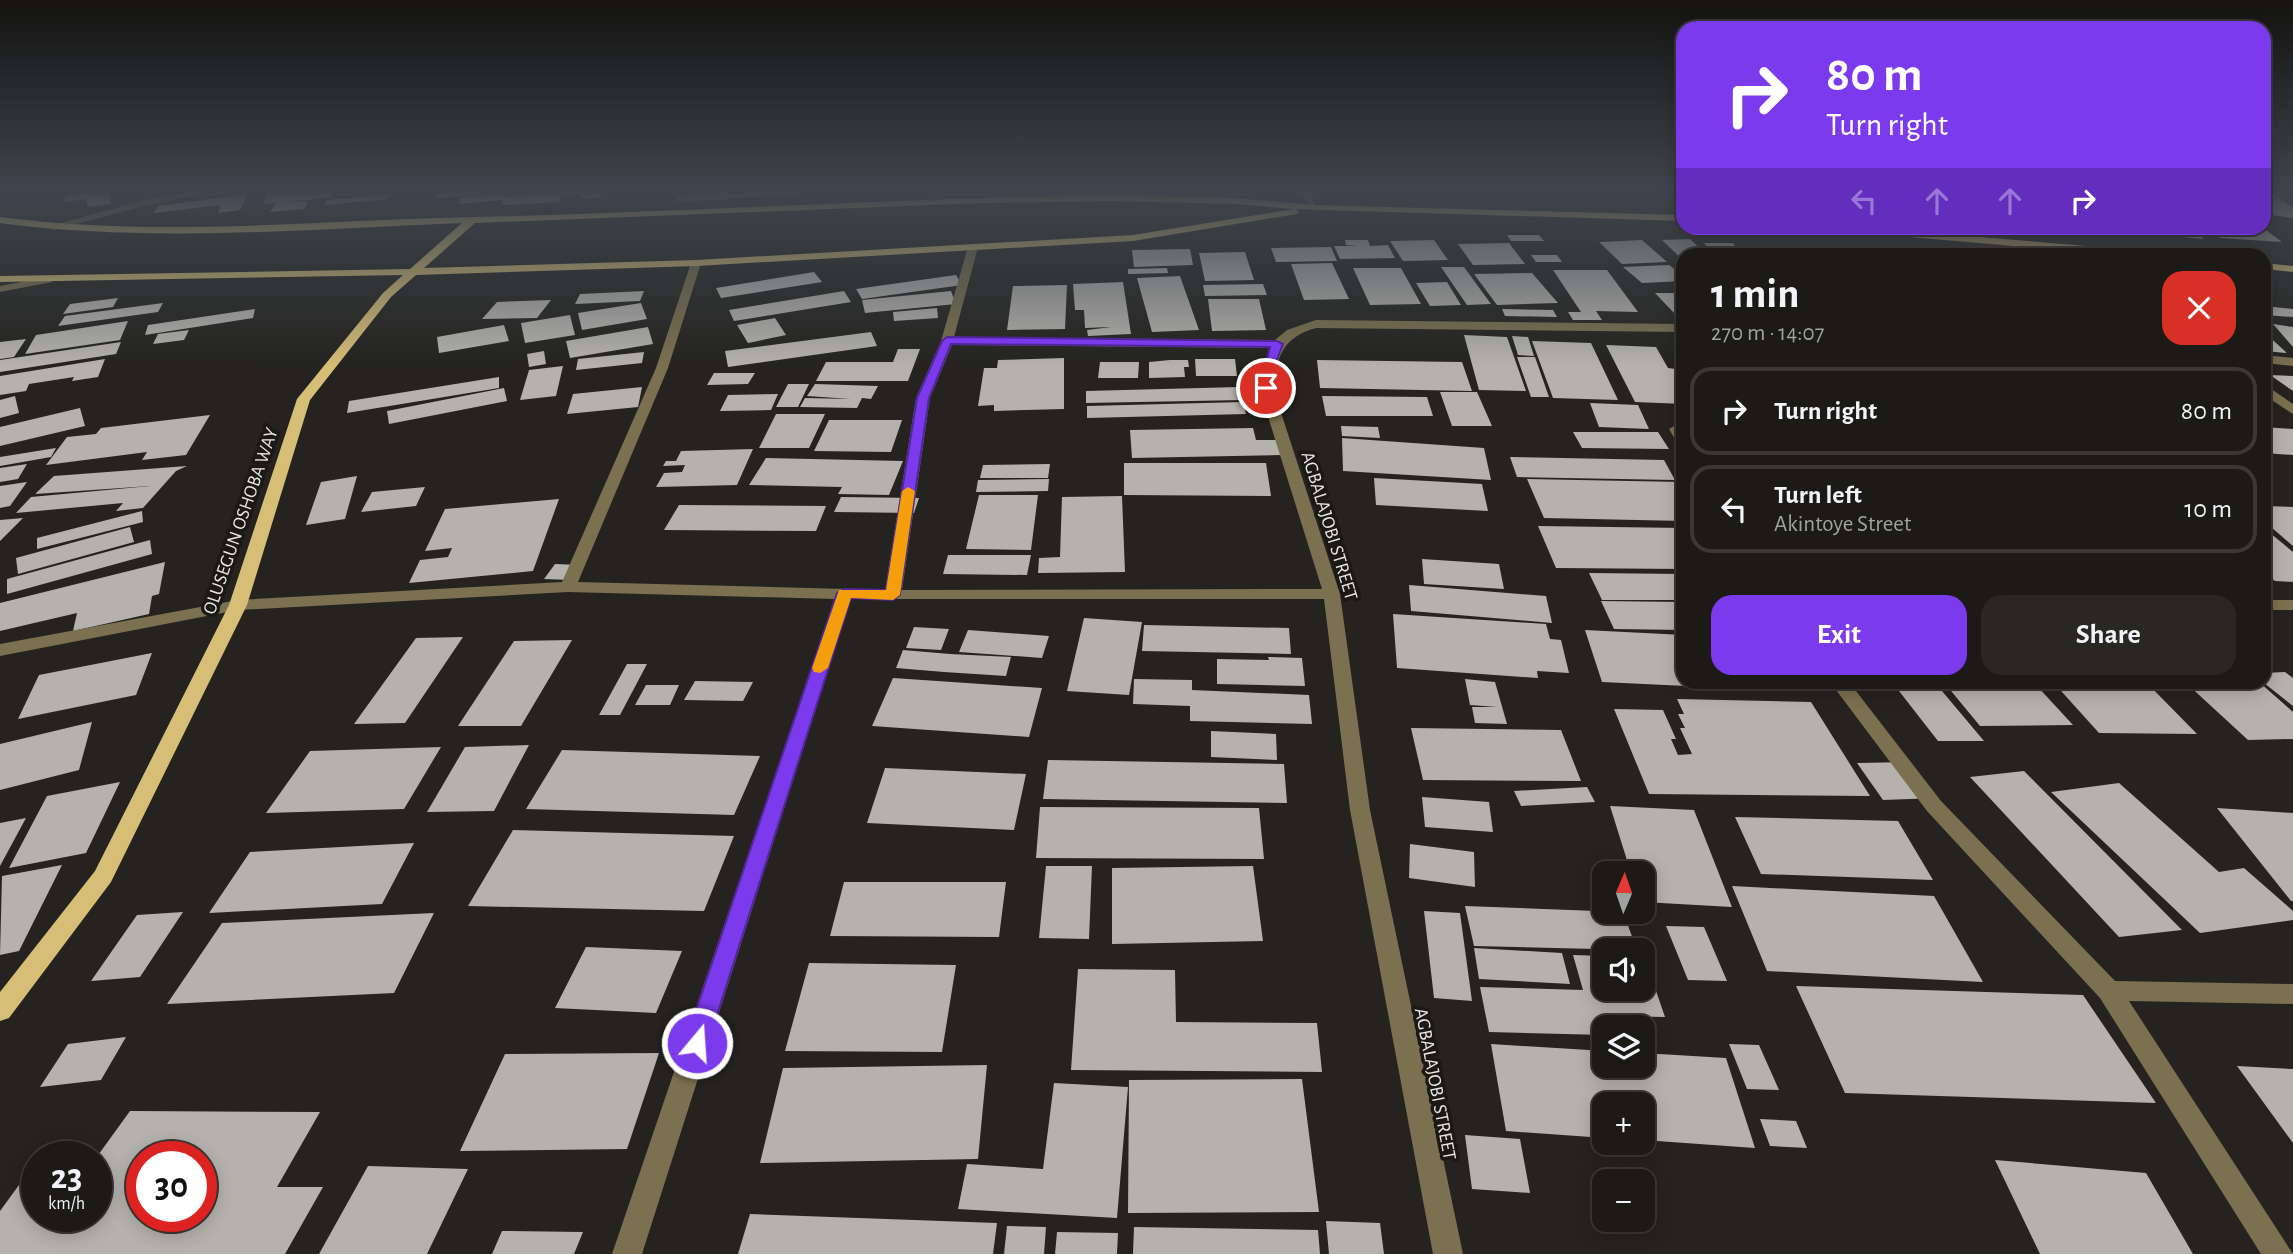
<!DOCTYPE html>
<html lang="en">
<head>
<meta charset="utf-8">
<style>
  body { margin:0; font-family:"Alegreya Sans",sans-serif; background:#282724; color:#f1f3f6; height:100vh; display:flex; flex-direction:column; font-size:26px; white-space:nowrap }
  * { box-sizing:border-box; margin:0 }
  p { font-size:23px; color:#a0a1a1 }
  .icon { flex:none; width:38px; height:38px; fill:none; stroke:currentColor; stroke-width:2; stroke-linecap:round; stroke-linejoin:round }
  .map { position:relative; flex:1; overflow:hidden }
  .drawer { position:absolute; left:1676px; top:248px; width:595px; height:441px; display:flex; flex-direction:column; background:#1b1a17; border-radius:21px; box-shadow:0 4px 18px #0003,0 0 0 2px #393836 }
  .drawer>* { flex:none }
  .top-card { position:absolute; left:1676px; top:21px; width:595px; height:214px; border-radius:21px; box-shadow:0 4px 18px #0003,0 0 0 2px #393836; background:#7c3aed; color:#fff; overflow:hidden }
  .needle { width:46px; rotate:2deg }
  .fabs { position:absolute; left:1592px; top:861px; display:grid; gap:14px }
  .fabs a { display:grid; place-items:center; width:63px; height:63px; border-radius:14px; background:#1b1a17; box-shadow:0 4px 18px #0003,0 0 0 2px #393836; font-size:35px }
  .speed { position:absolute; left:21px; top:1141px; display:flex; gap:14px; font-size:35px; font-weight:700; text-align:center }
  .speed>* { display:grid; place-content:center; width:91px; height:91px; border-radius:50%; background:#1b1a17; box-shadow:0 4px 18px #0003,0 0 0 2px #393836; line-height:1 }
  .speed small { font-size:18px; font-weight:400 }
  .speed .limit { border:10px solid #d22; background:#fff; color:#111 }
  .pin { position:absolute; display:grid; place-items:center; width:60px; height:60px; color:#fff; margin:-30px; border:4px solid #fff; border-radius:50%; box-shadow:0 2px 7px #0007 }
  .me { position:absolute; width:77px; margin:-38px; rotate:18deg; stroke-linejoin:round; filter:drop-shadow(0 0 5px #0008) }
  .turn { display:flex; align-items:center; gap:24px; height:147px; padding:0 35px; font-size:32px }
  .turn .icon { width:91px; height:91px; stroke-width:2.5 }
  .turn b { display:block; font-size:49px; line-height:60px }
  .lanes { display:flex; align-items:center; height:66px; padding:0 35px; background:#0003; justify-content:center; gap:35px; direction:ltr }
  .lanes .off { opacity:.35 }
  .round { display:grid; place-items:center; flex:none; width:74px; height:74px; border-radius:21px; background:#282724 }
  .overview { display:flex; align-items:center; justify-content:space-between; height:119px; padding:0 35px }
  h1 { font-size:42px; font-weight:700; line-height:52px }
  .cta { display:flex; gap:14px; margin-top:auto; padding:14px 35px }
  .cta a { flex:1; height:80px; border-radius:21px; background:#7c3aed; color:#fff; font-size:28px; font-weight:700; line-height:80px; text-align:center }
  .cta a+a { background:#282724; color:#f1f3f6 }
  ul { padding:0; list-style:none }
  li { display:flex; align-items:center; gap:21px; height:88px; margin:0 14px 10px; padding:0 21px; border:4px solid #393836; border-radius:21px }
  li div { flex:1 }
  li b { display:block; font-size:26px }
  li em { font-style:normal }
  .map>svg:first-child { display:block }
  .building { fill:#b4b2ad; fill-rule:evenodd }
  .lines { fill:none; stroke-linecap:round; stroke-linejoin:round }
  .minor { fill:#7b704f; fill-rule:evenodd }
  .major { fill:#d6be77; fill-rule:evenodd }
  .route { fill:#7c3aed; stroke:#51269a; stroke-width:2 }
  .slow { fill:#f59e0b }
  .labels { text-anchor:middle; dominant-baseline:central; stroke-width:7; stroke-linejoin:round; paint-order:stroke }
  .street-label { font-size:19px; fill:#e8e7e4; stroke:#1b1915 }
</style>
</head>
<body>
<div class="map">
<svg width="2293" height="1254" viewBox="0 0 2293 1254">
  <rect width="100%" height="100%" fill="#24231f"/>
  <path class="building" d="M96,192h12l3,12 -23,3 -2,-8 -21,3v-5z
    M300,192h32l-2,5 -53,6 31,-2 -4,8 -34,3 6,-9 -13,1 4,-9z
    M438,192h45v2l-47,4z
    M560,192l-1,10 -57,3 1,-8z
    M562,192h38l1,5 -20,2v-5l-19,2z
    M2264,192h7l22,16v10l-29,-4z
    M248,194l-8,16 -22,3 3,-8 -67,8 4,-7z
    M389,194l-1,5 -63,6 2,-5z
    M505,194l-3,6 -43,4 3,-7z
    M2143,228h50l11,11 -56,-5z
    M2208,228h55l19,14 -62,-4z
    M1507,235h32l5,6h-33z
    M1690,239l18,17h-24v5l-22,-21z
    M1345,240h23l2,6 18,-1 7,13 -55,1 -6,-13h24l-12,-1z
    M1434,240l14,20 -45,1 -13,-20z
    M1642,240l25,22 -45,2 -23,-22z
    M1509,243l16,21 -52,1 -15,-21z
    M1704,243h29l6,8 -29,-1z
    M1780,246h16l8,10h-15z
    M1331,247l6,14 -61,1 -5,-14z
    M1190,249l3,16 -59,2 -2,-17z
    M1850,249l43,3 3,4h-42z
    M1245,252l9,28 -49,1 -6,-28z
    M1531,255h26l5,7h-26z
    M1332,263l17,36 -45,1 -13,-36z
    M1669,265l15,11v5l-42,2 -19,-16z
    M1441,267h23l27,37 -24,1z
    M1167,268l1,5 -40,1v-5z
    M1353,268h48l20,36 -51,1z
    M1553,270h54l31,42 -42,-1 6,9h-29l-5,-8h13z
    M814,272l8,10 -101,16 -5,-10z
    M1532,273l26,30 -61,2 -23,-31z
    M956,275l6,10 -100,14 -6,-10z
    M1180,276l19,54 -47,2 -15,-54z
    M1123,282l8,52 -43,2 -1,-6 24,-3 -26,1 -1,-18h-9l-2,-26z
    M1447,282l14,23 -31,1 -14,-23z
    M1263,284l4,11 -62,1 -2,-11z
    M1067,285l-2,44 -58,1 6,-44z
    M644,291l-4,10 -65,3 5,-10z
    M844,291l7,11 -117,19 -5,-11z
    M951,291l5,13 -91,9 -3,-13z
    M1655,293h29v22h-8z
    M118,298l-5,9 -50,7 7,-10z
    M1208,299h51l7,31 -54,1z
    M551,300l-14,18 -55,1 15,-17z
    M163,303l-5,9 -100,14 7,-10z
    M641,303l6,16 -65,11 -4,-17z
    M2264,306l29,3v8l-29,-2z
    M937,308l1,10 -44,3 -1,-9z
    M255,309l-2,9 -108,17 3,-10z
    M1502,309l51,1 4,7 -52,-1z
    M570,315l5,20 -50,8 -4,-20z
    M775,318l11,17 -38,8 -11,-18z
    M128,321l-8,19 -95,14 11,-19z
    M2273,324l20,3v20z
    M504,325l5,16 -70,12 -2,-16z
    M648,327l5,17 -83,14 -4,-17z
    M189,330l-5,10 -31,4 5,-10z
    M871,332l6,14 -149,21 -3,-16z
    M2264,332l23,21 -23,-2z
    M1464,335l43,2 19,54 -47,-1z
    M1512,336l16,1 6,19 -16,-1z
    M26,339l-12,18 -14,2v-17z
    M1532,341l59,2 27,57 -65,-2z
    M121,342l-5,12 -116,18v-12z
    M1606,345l50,2 12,21 16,2v34l-49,-2z
    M898,349h22l-12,32h-92l10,-19h67z
    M544,351l2,13 -17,3 -2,-13z
    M644,352l-2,11 -66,7 2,-11z
    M1517,357h18l14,40h-18z
    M1064,358v51l-70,2v-6l-16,1 6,-38h13l1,-8z
    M105,359l-7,18 -26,4 2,-4 -45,7 -3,7 -26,4v-19z
    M1195,359h40l2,17h-41z
    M1170,360h18l1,7h-5l1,10 -36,1v-16z
    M1317,360l145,2 10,29 -152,-3z
    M1100,362h39l-1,16h-40z
    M563,366l-7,30 -36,4 9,-30z
    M714,373h41l-7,11 -41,1z
    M2270,375l23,1v15z
    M499,377v11l-152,25 2,-12z
    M788,384h21l-11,23h-22z
    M815,384l63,2 -7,13 -9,-1 -5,10 -57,-1 5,-9 46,1 -44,-3z
    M642,387l-4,20 -71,7 6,-20z
    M1239,387l4,13 -157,3v-12z
    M504,388l3,13 -118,23 -2,-13z
    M1440,392h37l15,34h-40z
    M778,394l-7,16 -51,1 8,-16z
    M15,396l4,17 -19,5v-18z
    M1322,396l105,1 6,19h-107z
    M1243,402l3,12 -159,4v-12z
    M1590,403l48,2 11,24 -50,-2z
    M80,408l5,18 -85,20v-19z
    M776,414h49l-16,34h-50z
    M210,415l-24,40 -44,5 5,-8 -101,13 21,-28 29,-3 5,-6z
    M829,420h73l-11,32 -77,-1z
    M1341,426l37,1 2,11 -38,-2z
    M2264,427l29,2v26l-29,-2z
    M1253,428l3,12h23l4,15 -151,3 -2,-28z
    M1573,432h85l11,17 -87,-1z
    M1342,438l142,10 7,32 -148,-9z
    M56,448l-5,9 -51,9v-9z
    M753,449l-16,36 -81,2 8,-14 18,-1 3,-7 -22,1 3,-5h10l5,-10z
    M1510,457l154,3 11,20 -158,-3z
    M766,458l137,3 -14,34 -51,-1 4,-7 -93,-2z
    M1124,463h142l5,33 -147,-1z
    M27,464l-9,15 -18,3v-14z
    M1050,464l-2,14h-68l3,-13z
    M187,466l-11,5 -33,37 -27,3 7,-8 -107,10 15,-16 119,-11 -115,8 19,-18z
    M357,476l-12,43 -39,6 15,-43z
    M1374,478l108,6 6,27 -112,-6z
    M1049,479l-1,12 -72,1 2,-12z
    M1527,479l155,3 2,39 -140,-3z
    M27,482l-17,24 -10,2v-22z
    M425,487l-9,19 -55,6 11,-20z
    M979,495h59l-7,55 -65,-1z
    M1122,496l3,76 -87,1 1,-15 21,-1 2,-60z
    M841,497l78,1 -5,15 -80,-1z
    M559,499l-26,72 -124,12 11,-23 28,-3 4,-9 -27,3 20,-42z
    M679,505l147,1 -10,25 -152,-1z
    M2264,506l29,1v39l-29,-25z
    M142,511l1,11 -106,27v-11z
    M23,518l-23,23v-21z
    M1538,526l146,2v41l-128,-1z
    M130,527l4,15 -116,32 -2,-16z
    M2264,528l29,24v30l-18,-1 -11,-9z
    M150,540l2,14 -145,40v-15z
    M948,555h83l-4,20 -84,-1z
    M1422,559l77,5 5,25 -80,-5z
    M165,562l-6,32 -7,2 -3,18 -76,17 4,-18 -77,18v-28z
    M555,564l26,1 -10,15 -27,-1z
    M1589,573l95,1v26h-82z
    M1409,585l137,11 6,27 -141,-12z
    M1601,601l83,1v28l-70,-1z
    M1393,614l153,10 4,15 11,1 8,33 -32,-2 1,7 -141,-10z
    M1084,618l58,4 -13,73 -62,-4z
    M1144,625l145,3 2,26 -149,-3z
    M914,627l35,2 -8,21 -35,-2z
    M968,630l81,6 -7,22 -83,-6z
    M1585,630l99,5v47h21l2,5 -105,-5z
    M463,637l-58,86 -51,1 62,-86z
    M572,640l-51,86h-63l56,-85z
    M903,650l47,4 61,3 -5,19 -62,-4 -48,-4z
    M152,653l-16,42 -118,24 21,-44z
    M1268,657l34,1 3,28 -88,-2v-25l52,1z
    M627,664h20l-27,51h-21z
    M2285,672l8,6v28l-29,-23v-10z
    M893,678l149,10 -13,49 -157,-11z
    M1134,679l58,1v10l117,5 3,29 -122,-3v-15l-57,-2z
    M1465,679l30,3 12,42 -32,-1 -3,-16h25l-27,-2z
    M695,681l58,1 -10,19 -59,-1z
    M1891,682h35l4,6h-36z
    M2053,682h93l51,52 -98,-1z
    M2185,682h74l34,30v27l-45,1z
    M646,685h33l-9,20h-35z
    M1947,686h90l36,39 -93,1z
    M1899,691h43l42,50h-46z
    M1677,699l134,3 59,94 -221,-2 -35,-85 49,1 13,29h-5l7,16 14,-1 -12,-26h5l-7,-14h6z
    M92,722l-13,48 -79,20v-46z
    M1411,728l150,2 20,51 -158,-1z
    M1211,731l65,3 1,26 -66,-3z
    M529,745l-35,66 -67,1 38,-65z
    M441,747l-37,62 -138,4 44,-62z
    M562,750l198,6 -26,59 -208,-6z
    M1048,760l236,4 3,39 -244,-4z
    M1909,762l28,36 -54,2 -26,-37z
    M885,768l141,6 -12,56 -147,-7z
    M2024,771l158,159 -63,7 -149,-160z
    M120,782l-34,71 -77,15 38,-72z
    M2119,783l100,89 25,-4 49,43v9l-93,13 -149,-141z
    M1587,787l8,15 -74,4 -7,-15z
    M1422,797l67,5 4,30 -68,-5z
    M1610,806l84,4 38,97 -89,-5v-29h-12z
    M1040,807l219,1 5,51 -228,-1z
    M2217,808l76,5v88h-2z
    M1735,817l163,4 35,59 -172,-6z
    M26,818l-26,48v-43z
    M513,830l221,6 -30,75 -236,-5z
    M414,843l-32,61 -173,9 41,-61z
    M1410,844l64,8 1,35 -66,-9z
    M62,865l-43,86 -19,4 2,-79z
    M1046,866h46l-3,73 -50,-1z
    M1253,866l10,75 -151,3v-76z
    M844,882h162l-7,55 -169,-1z
    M1732,886l202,10 49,86 -216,-11z
    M1465,906l158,6 14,38 -163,-4z
    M1424,911l36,2 12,88 -38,-3z
    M183,912l-43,65 -49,4 46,-66z
    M434,913l-40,80 -227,11 55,-81z
    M1666,926l38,1 23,54 -39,-1z
    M586,947l96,4 -26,62 -101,-5z
    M1474,948l88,5 8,31 -91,-5z
    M1573,955l32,1v33h38l1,-33 21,61 -55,-1 4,11h-9v8l-116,-3 -9,-45 103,3z
    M809,963l147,2 -14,87 -157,-1z
    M1078,969l97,1 1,52 141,1 5,49 -251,-2z
    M1796,986l287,9 73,108 -311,-10z
    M126,1037l-25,43 -61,7 28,-43z
    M1491,1044l114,7v15h38v-13l83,5 29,90 -112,-8v-36h-38v34l-99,-7z
    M1729,1044l30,1 20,45 -32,-1z
    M659,1053l-32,96 -167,2 45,-97z
    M987,1065l-9,94 -218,4 23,-95z
    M2237,1066l56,3v74z
    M1302,1079l17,133 -191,1 1,-133z
    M1054,1083l74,4 -11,131 -159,-9 9,-45 76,5z
    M130,1111l190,1 -43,75h46l-38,67h-285v-43l19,-26 18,1v30h59v-58zM142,1157h59v59h-59z
    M1760,1119l36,2 11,27 -37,-2z
    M1465,1135l55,4 10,54 -58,-4z
    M1995,1160l151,13 47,81h-153z
    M368,1166l100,3 -41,85h-108z
    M750,1214l247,9 -4,31h-255z
    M1326,1221l54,2 4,31h-55z
    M1007,1226l39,1 -2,27h-40z
    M1134,1227l184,3 2,24h-187z
    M502,1231l81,1 -9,22h-82z
    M1057,1232l61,1 -1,21h-62z"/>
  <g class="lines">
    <path class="minor" d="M193,192h21l-70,14 -91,24 -5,-3 95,-27z
      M752,192h50l-5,3 -118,7 -5,-3 5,-3z
      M1301,192h10l6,18h-6z
      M973,244l5,3 -24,90 321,3 12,-10 29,-10 368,4v8l-368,-4c-33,9 -39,28 -43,60l67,206 30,216 93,444h-30l-83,-444 -26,-211h-473l-209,655h-30l223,-655 -267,-7 -330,18 -238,46v-12l238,-44 324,-18 94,-214 35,-105 5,-3 5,3 -33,105 -90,214 307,8 31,-192 25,-57 27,-94zM952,345l318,3 -11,40 63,201 -420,1 28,-192z
      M48,277l4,1v4l-52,10v-6z
      M2264,355l29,3v8l-29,-3z
      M2264,384l29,20v10l-29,-19z
      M1676,425l8,5v17l-5,-1 -10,-17z
      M2264,600h29v10h-29z
      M1830,682h19l92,119 174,180 178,3v20l-164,-3 164,253h-32l-161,-256 -173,-187z"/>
    <path class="major" d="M1113,195l123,3 78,7 370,10v6l-390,-12 5,3 -2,2 -164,27 -437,25 -280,9 -25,22 -81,103 -63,205 -136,277 -102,136 -9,3v-29l95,-121 134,-266 68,-206 86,-106 20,-18 -403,7v-6l410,-7 52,-46c-153,6 -309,20 -462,0v-6c158,21 317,3 475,0 213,-5 425,-19 638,-22zM1113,201l123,3 58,5 -161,26 -437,25 -272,8 51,-45 506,-20z
      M1835,228h35l302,25 5,3h-48l-289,-25z
      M2264,263l29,3v6l-29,-3z"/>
  </g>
  <linearGradient id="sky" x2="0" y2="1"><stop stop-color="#141311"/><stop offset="0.52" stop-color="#3f454d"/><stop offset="1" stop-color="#3f454d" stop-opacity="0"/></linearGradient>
  <rect width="2293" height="367" fill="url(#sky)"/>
  <path class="route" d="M947,337l330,4 6,3 -7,18 -4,26 -6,3 -6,-3 10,-41 -319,-3 -22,54 -29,197 -7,5 -42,-2 -143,445 -3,7 -8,3 -8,-3 -4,-7 152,-450 8,-4 41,1 31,-192 25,-57z"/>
  <path class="slow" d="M908,487l7,4 -15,104 -7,5 -42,-2 -23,70 -8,5 -6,-1 -2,-4 27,-78h47l16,-99z"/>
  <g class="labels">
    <g class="street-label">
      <text transform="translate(241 521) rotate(-71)">OLUSEGUN OSHOBA WAY</text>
      <text transform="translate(1329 526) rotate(73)">AGBALAJOBI STREET</text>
      <text transform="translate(1435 1084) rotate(79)">AGBALAJOBI STREET</text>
    </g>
  </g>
</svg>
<div class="fabs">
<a><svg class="needle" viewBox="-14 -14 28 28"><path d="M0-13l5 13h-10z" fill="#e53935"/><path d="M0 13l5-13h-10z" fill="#a0a1a1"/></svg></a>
<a><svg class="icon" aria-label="sound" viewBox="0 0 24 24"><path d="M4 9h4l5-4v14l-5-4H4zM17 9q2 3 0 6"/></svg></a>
<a><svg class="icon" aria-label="layers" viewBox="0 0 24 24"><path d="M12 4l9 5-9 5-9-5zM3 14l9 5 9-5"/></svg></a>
<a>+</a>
<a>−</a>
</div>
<div class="speed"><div>23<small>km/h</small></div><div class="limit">30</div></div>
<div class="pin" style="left:1266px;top:388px;background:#d93025"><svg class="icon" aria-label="arrive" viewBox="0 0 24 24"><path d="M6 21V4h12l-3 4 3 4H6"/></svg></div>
<svg class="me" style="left:697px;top:1043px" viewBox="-20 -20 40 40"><circle r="17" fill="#7c3aed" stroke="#fff" stroke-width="3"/><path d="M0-11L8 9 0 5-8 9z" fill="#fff"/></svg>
<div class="top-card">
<div class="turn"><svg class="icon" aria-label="right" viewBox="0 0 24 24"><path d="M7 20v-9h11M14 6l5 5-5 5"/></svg><div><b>80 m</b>Turn right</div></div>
<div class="lanes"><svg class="icon off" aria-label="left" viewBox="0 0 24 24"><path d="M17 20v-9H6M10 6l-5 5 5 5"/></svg><svg class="icon off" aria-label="ahead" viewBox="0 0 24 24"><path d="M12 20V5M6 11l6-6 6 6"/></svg><svg class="icon off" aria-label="ahead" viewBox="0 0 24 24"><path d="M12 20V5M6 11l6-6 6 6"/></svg><svg class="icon" aria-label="right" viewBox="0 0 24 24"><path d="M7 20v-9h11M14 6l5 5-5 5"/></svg></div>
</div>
<section class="drawer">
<div class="overview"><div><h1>1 min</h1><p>270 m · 14:07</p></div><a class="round" style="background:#d93025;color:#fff"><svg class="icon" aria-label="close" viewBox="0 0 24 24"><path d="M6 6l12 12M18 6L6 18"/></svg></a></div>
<ul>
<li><svg class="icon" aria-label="right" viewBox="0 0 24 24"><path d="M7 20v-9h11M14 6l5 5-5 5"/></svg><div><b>Turn right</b></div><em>80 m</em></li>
<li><svg class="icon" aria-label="left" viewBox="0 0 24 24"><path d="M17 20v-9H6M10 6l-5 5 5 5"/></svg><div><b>Turn left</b><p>Akintoye Street</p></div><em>10 m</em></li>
</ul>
<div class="cta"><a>Exit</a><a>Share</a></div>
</section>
</div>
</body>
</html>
